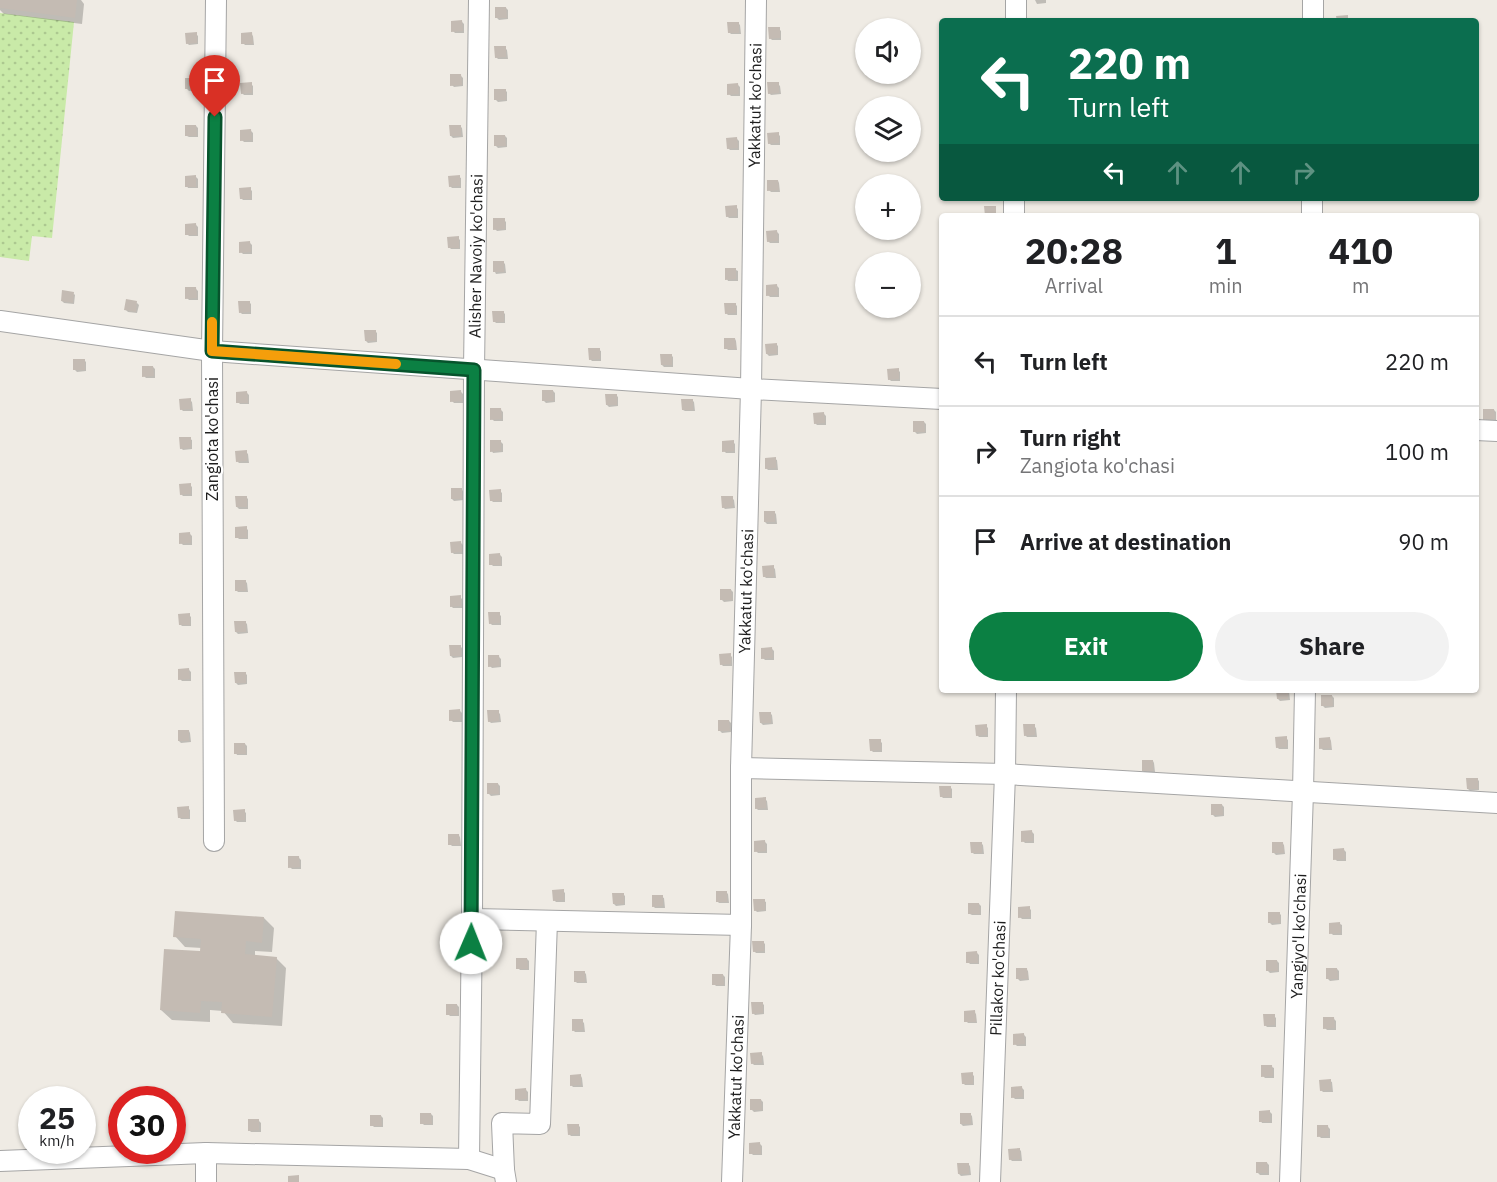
<!DOCTYPE html>
<html lang="en">
<head>
<meta charset="utf-8">
<style>
  body { margin:0; font-family:"IBM Plex Sans",sans-serif; background:#f2f2f2; color:#202124; height:100vh; display:flex; flex-direction:column; font-size:22px; white-space:nowrap }
  * { box-sizing:border-box; margin:0 }
  p { font-size:20px; color:#757577 }
  .icon { flex:none; width:33px; height:33px; fill:none; stroke:currentColor; stroke-width:2; stroke-linecap:round; stroke-linejoin:round }
  .map { position:relative; flex:1; overflow:hidden }
  .sheet { position:absolute; left:939px; top:213px; width:540px; height:480px; display:flex; flex-direction:column; background:#fff; border-radius:6px; box-shadow:0 2px 4px #0004 }
  .sheet>* { flex:none }
  .banner { position:absolute; left:939px; top:18px; width:540px; height:183px; border-radius:6px; box-shadow:0 2px 4px #0004; background:#0b6e4f; color:#fff; overflow:hidden }
  .buttons { position:absolute; left:855px; top:18px; display:grid; gap:12px }
  .buttons a { display:grid; place-items:center; width:66px; height:66px; border-radius:50%; background:#fff; box-shadow:0 2px 4px #0004; font-size:30px }
  .speed { position:absolute; left:18px; top:1086px; display:flex; gap:12px; font-size:30px; font-weight:700; text-align:center }
  .speed>* { display:grid; place-content:center; width:78px; height:78px; border-radius:50%; background:#fff; box-shadow:0 2px 4px #0004; line-height:1 }
  .speed small { font-size:15px; font-weight:400 }
  .speed .limit { border:9px solid #d22; background:#fff; color:#111 }
  .pin { position:absolute; display:grid; place-items:center; width:51px; height:51px; color:#fff; margin:-62px -26px; border-radius:50% 50% 50% 0; rotate:-45deg; box-shadow:0 0 6px #0007 }
  .pin .icon { rotate:45deg }
  .me { position:absolute; width:66px; margin:-33px; rotate:1deg; stroke-linejoin:round; filter:drop-shadow(0 0 4px #0008) }
  .turn { display:flex; align-items:center; gap:21px; height:126px; padding:0 30px; font-size:27px }
  .turn .icon { width:78px; height:78px; stroke-width:2.5 }
  .turn b { display:block; font-size:42px; line-height:51px }
  .lanes { display:flex; align-items:center; height:57px; padding:0 30px; background:#0003; justify-content:center; gap:30px; direction:ltr }
  .lanes .off { opacity:.35 }
  .eta { display:flex; justify-content:space-evenly; align-items:center; height:102px; text-align:center }
  .eta b { font-size:36px; font-weight:800; line-height:42px }
  .cta { display:flex; gap:12px; margin-top:auto; padding:12px 30px }
  .cta a { flex:1; height:69px; border-radius:36px; background:#0b8043; color:#fff; font-size:24px; font-weight:800; line-height:69px; text-align:center }
  .cta a+a { background:#f2f2f2; color:#202124 }
  ul { padding:0; list-style:none }
  li { display:flex; align-items:center; gap:18px; height:90px; padding:0 30px; border-top:2px solid #e0e0e0 }
  li div { flex:1 }
  li b { display:block; font-size:22px }
  li em { font-style:normal }
  .map>svg:first-child { display:block }
  .grass { fill:url(#grass-dots) }
  .shadow { fill:#0003 }
  .building { fill:#c4bbb3 }
  .lines { fill:none; stroke-linecap:round; stroke-linejoin:round }
  .street-casing { stroke:#a5a5a5; stroke-width:22 }
  .street { stroke:#fff; stroke-width:20 }
  .route-casing { stroke:#07532c; stroke-width:15 }
  .route { stroke:#0b8043; stroke-width:10 }
  .slow { stroke:#f59e0b; stroke-width:10 }
  .labels { text-anchor:middle; dominant-baseline:central; stroke-width:4.5; stroke-linejoin:round; paint-order:stroke }
  .street-label { font-size:16px; fill:#1e1e1e; stroke:#fff }
</style>
</head>
<body>
<div class="map">
<svg width="1497" height="1182" viewBox="0 0 1497 1182">
  <defs>
    <pattern id="grass-dots" width="8" height="8" patternUnits="userSpaceOnUse" patternTransform="scale(1.5)"><rect width="8" height="8" fill="#c9eaa8"/><path d="M2 2h.1M6 6h.1" fill="none" stroke="#acc890" stroke-width="1.8" stroke-linecap="round"/></pattern>
  </defs>
  <rect width="100%" height="100%" fill="#efebe4"/>
  <path class="grass" d="M0,13l74,9 -22,216 -20,-2 -3,25 -29,-4z"/>
  <path class="shadow" d="M0,0h81l3,4 -2,20 -78,-10 -4,-4z
    M1035,0h11v3l-9,1z
    M506,8l2,2v9l-9,1 -2,-2z
    M462,22l2,2v9h-9l-2,-2z
    M738,23l2,2 1,9h-10l-2,-2z
    M779,29l2,2v9h-9l-2,-2z
    M196,34l2,2v8l-9,1 -2,-2z
    M251,34l2,2 1,9h-9l-2,-2z
    M505,48l2,2 1,9h-10l-2,-2z
    M461,76l2,2v8l-9,1 -2,-2z
    M196,79l2,2v9l-9,1 -2,-2z
    M251,84l2,2v9h-9l-2,-2z
    M778,84l2,2 1,8 -10,1 -2,-2z
    M738,85l2,2v9h-9l-2,-2z
    M505,90l2,2v9l-9,1 -2,-2z
    M196,126l2,2v9h-9l-2,-1z
    M460,126l2,2 1,9 -10,1 -2,-2z
    M251,131l2,2v9h-9l-2,-2z
    M778,134l2,2v9h-9l-2,-2z
    M505,136l2,2v9l-9,1 -2,-2z
    M737,139l2,2v9h-9l-2,-2z
    M196,177l2,2v9h-10l-1,-2z
    M459,177l2,1v10h-9l-2,-2z
    M778,181l1,2 1,9h-9l-2,-2z
    M250,189l2,2v9h-9l-2,-2z
    M736,207l2,2v9h-9l-2,-2z
    M1034,213h9l2,3h-11z
    M504,220l2,2v8l-9,1 -2,-2z
    M196,225l2,2v9h-9l-2,-2z
    M777,232l2,2v9h-9l-2,-2z
    M458,238l2,2v9h-9l-2,-2z
    M250,243l2,2v9h-9l-2,-2z
    M503,262l2,2 1,9 -10,1 -1,-2z
    M736,270l2,1v10h-10l-1,-2z
    M777,286l2,2v9h-9l-2,-2z
    M196,289l2,2v9h-9l-2,-2z
    M74,294l1,1 -1,9 -10,-1 -2,-2z
    M249,302l2,2v10h-9l-2,-2z
    M137,303l2,2 -2,8 -9,-1 -2,-2z
    M735,304l2,2v9h-9l-2,-2z
    M503,312l2,2v9h-9l-2,-2z
    M375,331l2,2v9l-9,1 -2,-2z
    M735,339l1,2 1,9h-9l-2,-2z
    M776,344l2,2v9l-9,1 -2,-2z
    M599,350l2,1v10h-9l-2,-2z
    M671,355l2,2v10h-9l-2,-2z
    M84,360l2,2v9l-9,1 -2,-2z
    M153,367l2,2v9h-9l-2,-2z
    M898,370l2,2v9h-9l-2,-2z
    M553,391l2,2v9l-9,1 -2,-2z
    M461,392l2,2v9h-9l-2,-2z
    M247,393l2,2v9h-9l-2,-2z
    M616,395l2,2v9l-9,1 -2,-2z
    M190,400l2,2 1,9h-10l-2,-2z
    M692,400l2,2 1,9h-10l-2,-1z
    M501,410l2,2v9h-9l-2,-2z
    M1494,410l2,2v9h-9l-2,-2z
    M824,414l2,2v9h-9l-2,-2z
    M924,422l2,2v9l-9,1 -2,-2z
    M190,439l2,1v9l-9,1 -2,-2z
    M501,442l2,2v8l-10,1 -1,-2z
    M733,442l2,2v9h-9l-2,-2z
    M246,452l2,2 1,9h-10l-2,-2z
    M775,459l2,1 1,10h-10l-2,-2z
    M190,485l2,2v9h-9l-2,-2z
    M461,489l2,2 1,9 -10,1 -2,-2z
    M500,491l2,2v9h-9l-2,-2z
    M246,497l2,2v10h-9l-2,-2z
    M732,498l2,2 1,8 -10,1 -2,-2z
    M774,512l2,2 1,10h-10l-2,-2z
    M246,528l2,2v9h-9l-2,-2z
    M190,534l2,2v9h-9l-2,-2z
    M461,543l2,2v9h-9l-2,-2z
    M500,555l2,2v9h-9l-2,-2z
    M773,567l2,2 1,9h-10l-2,-2z
    M245,581l2,2 1,9h-10l-2,-2z
    M731,590l2,2v9l-9,1 -2,-2z
    M460,597l2,2 1,9h-10l-2,-2z
    M499,614l2,2v9h-9l-2,-2z
    M189,615l2,2v9h-9l-2,-2z
    M245,622l2,2 1,9 -10,1 -2,-2z
    M460,646l2,2v9l-9,1 -2,-2z
    M772,649l2,2v9h-9l-2,-2z
    M730,655l2,2v9h-9l-2,-2z
    M499,657l2,2v8l-9,1 -2,-2z
    M189,670l2,2v9h-9l-2,-2z
    M245,673l2,2v9l-9,1 -2,-2z
    M1278,690h10l1,1 1,9 -10,1 -2,-2z
    M1332,696l2,2v9l-9,1 -2,-2z
    M460,711l2,2v9h-9l-2,-2z
    M498,712l2,2 1,8 -10,1 -2,-2z
    M770,713l2,2 1,9 -10,1 -2,-2z
    M729,721l2,2v9l-9,1 -2,-2z
    M986,726l2,2v9h-9l-2,-2z
    M1034,726l2,2 1,9h-10l-2,-2z
    M189,731l1,2 1,9 -10,1 -2,-2z
    M1286,738l2,2v9h-9l-2,-2z
    M1330,739l1,2 1,9h-9l-2,-2z
    M880,741l2,2v9h-9l-2,-2z
    M245,744l2,2v9h-10l-1,-2z
    M1153,761l1,2 1,9 -10,1 -2,-2z
    M1477,779l2,2v9l-9,1 -2,-2z
    M498,784l2,2v9l-9,1 -2,-2z
    M950,787l2,2v9h-9l-2,-2z
    M765,799l2,2 1,9h-10l-2,-2z
    M1222,805l2,2v9l-9,1 -2,-2z
    M188,808l2,2v9h-9l-2,-2z
    M244,811l2,2v9h-9l-2,-2z
    M1032,832l2,2v9h-9l-2,-2z
    M458,835l2,2 1,9h-9l-2,-2z
    M765,842l2,2v9h-9l-2,-2z
    M981,843l2,2 1,9h-10l-2,-2z
    M1282,843l2,2 1,9 -9,1 -2,-2z
    M1344,850l2,2v9h-9l-2,-2z
    M299,858l2,2v9h-9l-2,-2z
    M563,891l2,2v9h-9l-2,-2z
    M726,892l2,2 1,9h-10l-2,-2z
    M623,894l2,2v9l-9,1 -2,-2z
    M662,897l2,1 1,10h-10l-2,-2z
    M764,901l2,1v9l-9,1 -2,-2z
    M979,904l2,2v9h-9l-2,-1z
    M1029,908l2,2v9h-9l-2,-2z
    M1279,913l2,2v9l-9,1 -2,-2z
    M264,918l10,10 -2,24 -17,-1v6l21,1 10,10 -4,58 -49,-3 -10,-12 -13,-1v12l-38,-2 -11,-10 40,-57 1,-5 -17,-1 -10,-11z
    M1340,924l2,1v10h-9l-2,-2z
    M458,926l2,2v9l-9,1 -2,-2z
    M763,942l2,2v9h-9l-2,-2z
    M977,953l2,2v9h-9l-2,-2z
    M527,959l2,2v9h-9l-2,-2z
    M1277,961l2,2v9l-9,1 -2,-2z
    M1026,969l2,2 1,9 -9,1 -2,-2z
    M1337,969l2,2v9l-9,1 -2,-2z
    M584,972l2,2 1,9h-10l-2,-2z
    M723,975l2,2v9h-9l-2,-2z
    M762,1003l2,2v9l-9,1 -2,-2z
    M457,1005l2,2v9h-9l-2,-2z
    M974,1012l2,2 1,9h-9l-2,-2z
    M1274,1016l2,2v9h-9l-2,-2z
    M1334,1019l2,2v9h-9l-2,-2z
    M582,1021l2,2 1,9h-10l-2,-2z
    M1024,1035l2,2v9h-9l-2,-2z
    M761,1054l2,2 1,9h-10l-2,-2z
    M1272,1067l2,1v10h-9l-2,-2z
    M972,1074l2,2v9h-9l-2,-2z
    M581,1076l1,2 1,9h-10l-2,-2z
    M1330,1081l2,1 1,10h-10l-2,-2z
    M1022,1088l2,2v9h-9l-2,-2z
    M526,1090l2,2v9h-9l-2,-2z
    M761,1100l2,2v9l-9,1 -2,-2z
    M1270,1112l2,2v9h-10l-1,-2z
    M431,1114l2,2v9h-9l-2,-2z
    M970,1114l2,2 1,9 -10,1 -2,-2z
    M381,1116l2,2v9h-9l-2,-2z
    M259,1121l2,2v9h-10l-2,-2z
    M578,1125l2,2v9h-9l-2,-2z
    M119,1126h3v11l-3,-2z
    M1328,1127l2,2v9h-9l-2,-2z
    M760,1144l2,2v9h-9l-2,-2z
    M1019,1149l2,2 1,10h-10l-2,-2z
    M1267,1163l2,2v10h-9l-2,-2z
    M968,1164l2,2 1,9 -10,1 -2,-2z"/>
  <path class="building" d="M0,0h77l-2,18 -75,-10z
    M495,7h11l1,11h-12z
    M1348,15v6h-11l-1,-5z
    M462,20l1,11 -12,1v-11z
    M727,22h12v11h-11z
    M768,27h12v11l-11,1z
    M197,32v11l-11,1 -1,-11z
    M252,32l1,12h-12v-11z
    M494,46h12v11l-11,1z
    M450,74h11l1,11 -12,1z
    M185,78h11l1,11h-12z
    M252,82v11l-11,1 -1,-11z
    M767,82h12v11l-11,1z
    M738,83l1,11 -12,1v-11z
    M494,89h12v11h-12z
    M185,125h11l1,11h-12z
    M449,125h12v11h-11z
    M251,129l1,11 -12,1v-11z
    M779,132v11l-11,1 -1,-11z
    M494,135h11l1,11h-12z
    M737,137l1,11 -11,1 -1,-11z
    M196,175v12h-11v-11z
    M460,175v11l-11,1 -1,-11z
    M767,180h11l1,10 -12,1z
    M251,187v12h-11l-1,-11z
    M737,205v11l-11,1 -1,-11z
    M984,206h12v10h-11z
    M493,218h12v11l-12,1z
    M196,223l1,12h-12v-11z
    M777,230l1,11 -11,1 -1,-11z
    M459,236v12h-11l-1,-11z
    M250,241l1,11 -12,1v-11z
    M493,261h11v11h-11z
    M725,268h11v11l-11,1z
    M777,284l1,11 -12,1v-11z
    M185,287h11l1,11 -12,1z
    M62,290l12,2 -1,11 -12,-2z
    M126,299l11,2 -1,11 -12,-2z
    M238,301h12v11l-11,1z
    M724,303h12v10l-11,1z
    M492,311h12v11h-11z
    M364,330h12v11h-11z
    M724,338h11l1,11h-12z
    M777,343v11h-11l-1,-10z
    M588,348h12v11l-11,1z
    M660,354h12v11h-11z
    M73,359h12v11h-12z
    M142,366h11l1,10 -12,1z
    M899,368v11l-11,1 -1,-11z
    M461,390l1,11 -12,1v-11z
    M542,390h11l1,11h-12z
    M247,391l1,12h-12v-11z
    M605,394h12v11h-11z
    M191,398v11l-11,1 -1,-11z
    M681,399h12v11h-11z
    M490,408h11l1,11 -12,1z
    M1483,409h11l1,10 -12,1z
    M824,412l1,11 -11,1 -1,-11z
    M913,421h11l1,11h-12z
    M179,437h12v11l-11,1z
    M490,440h11v11l-11,1z
    M734,440v11l-12,1v-11z
    M247,450v11l-11,1 -1,-11z
    M776,457v11l-11,1v-11z
    M191,483v11l-11,1 -1,-11z
    M451,488h11v11h-11z
    M501,489v12h-11l-1,-11z
    M235,496h12v11h-11z
    M721,496h12v11l-11,1z
    M764,511h11v11h-11z
    M247,526v12h-12v-11z
    M190,532l1,11 -12,1v-11z
    M461,541l1,11 -11,1 -1,-11z
    M500,553l1,12h-12v-11z
    M774,565v12h-11l-1,-11z
    M235,580h11v11h-11z
    M720,589h11l1,11h-12z
    M461,595v11l-11,1v-11z
    M488,612h12v11l-11,1z
    M190,613v12h-11l-1,-11z
    M234,621h12v11h-11z
    M449,645h12v11h-11z
    M772,647l1,11 -12,1v-11z
    M731,653v11l-11,1 -1,-11z
    M488,655h11l1,11 -12,1z
    M189,668l1,11 -12,1v-11z
    M234,672h12v11h-11z
    M1276,690h12v9h-11z
    M1321,695h11l1,11h-12z
    M460,709l1,11 -12,1v-11z
    M487,710h12v11l-11,1z
    M759,712h12v11h-11z
    M718,720h11l1,11h-12z
    M987,724v11l-11,1 -1,-11z
    M1023,724h12v11l-11,1z
    M178,730h11v11h-11z
    M1287,736v11l-11,1 -1,-11z
    M1330,737l1,11 -12,1v-11z
    M869,739h12v11l-11,1z
    M234,743h11l1,11h-12z
    M1142,760h11v11h-11z
    M1466,778h12v11h-11z
    M487,783h11l1,11h-12z
    M939,786h12v11h-11z
    M766,797v11l-11,1v-11z
    M1211,804h11l1,11h-12z
    M189,806v12h-11l-1,-11z
    M245,809v11l-11,1 -1,-11z
    M1032,830l1,11 -12,1v-11z
    M448,834h11l1,11h-12z
    M765,840l1,11 -12,1v-11z
    M970,842h12v11h-11z
    M1272,842h11l1,11h-12z
    M1344,848l1,11 -12,1v-11z
    M288,856h11l1,11 -12,1z
    M564,889v11l-11,1 -1,-11z
    M716,891h11v11h-11z
    M612,893h12v11h-11z
    M652,895h11v11l-11,1z
    M753,899h12v11l-11,1z
    M968,903h11l1,11h-12z
    M1030,906v11l-12,1v-11z
    M175,911l89,6 -2,26 -16,-2 -1,13 32,3 -5,60 -51,-4 1,-11 -21,-1 -1,12 -40,-3 4,-61 36,2 1,-12 -28,-2z
    M1268,912h12v11h-12z
    M1340,922l1,11 -12,1v-11z
    M447,925h11l1,11h-12z
    M752,941h12v10l-11,1z
    M977,951l1,12h-12v-11z
    M516,958h11l1,11h-12z
    M1266,960h11l1,11h-12z
    M1016,968h11l1,11h-12z
    M1326,968h11l1,11h-12z
    M574,971h11v11h-11z
    M712,974h11l1,11h-12z
    M751,1002h12v11l-11,1z
    M446,1004h11l1,11h-12z
    M975,1010l1,12h-12v-11z
    M1263,1014h12v11l-11,1z
    M1323,1017h11l1,11 -12,1z
    M572,1019h11v11l-11,1z
    M1024,1033l1,11 -12,1v-11z
    M762,1052v11l-11,1 -1,-11z
    M1261,1065h11l1,11 -12,1z
    M973,1072v12h-11l-1,-11z
    M581,1074v11l-11,1v-11z
    M1331,1079v11l-11,1 -1,-11z
    M1022,1086l1,11 -12,1v-11z
    M526,1088l1,11 -12,1v-11z
    M750,1099h11l1,11h-12z
    M1270,1110v12h-11v-11z
    M420,1113h11l1,11h-12z
    M960,1113h11v11h-11z
    M370,1115h11l1,11h-12z
    M248,1119h11v11l-11,1z
    M567,1124h12v10l-11,1z
    M1317,1125h11l1,11 -12,1z
    M760,1142l1,12h-12v-11z
    M1020,1148v11l-11,1 -1,-11z
    M1256,1162h11l1,11h-12z
    M957,1163h12v11h-11z
    M299,1175v7h-11v-6z"/>
  <g class="lines">
    <g class="street-casing">
      <g id="street">
        <path d="M1016,21v-21"/>
        <path d="M1313,21v-21"/>
        <path d="M1014,216v-18"/>
        <path d="M1312,216v-18"/>
        <path d="M0,321l212,30 539,38 191,10"/>
        <path d="M1476,430l21,1"/>
        <path d="M741,768l264,6 492,29"/>
        <path d="M214,841l-2,-490 4,-351"/>
        <path d="M472,919l269,6"/>
        <path d="M206,1153v29"/>
        <path id="s1" d="M469,1159l3,-240 2,-549 5,-370"/>
        <path d="M0,1161l206,-8 263,6 35,11"/>
        <path d="M506,1182l-2,-12 -2,-47 38,1 7,-203"/>
        <path id="s2" d="M732,1182l9,-257v-157l10,-379 5,-389"/>
        <path id="s3" d="M990,1182l15,-408 1,-84"/>
        <path id="s4" d="M1290,1182l13,-390 2,-102"/>
      </g>
    </g>
    <use href="#street" class="street"/>
  </g>
  <g class="lines">
    <g class="route-casing">
      <path id="route" d="M215,117l-3,234 262,19 -3,573"/>
    </g>
    <use href="#route" class="route"/>
    <path class="slow" d="M212,322v29l184,13"/>
  </g>
  <g class="labels">
    <g class="street-label">
      <text stroke="none"><textPath href="#s2" startOffset="1077">Yakkatut ko'chasi</textPath></text>
      <text stroke="none"><textPath href="#s1" startOffset="903">Alisher Navoiy ko'chasi</textPath></text>
      <text transform="translate(212 439) rotate(-90)">Zangiota ko'chasi</text>
      <text stroke="none"><textPath href="#s2" startOffset="591">Yakkatut ko'chasi</textPath></text>
      <text stroke="none"><textPath href="#s4" startOffset="246">Yangiyo'l ko'chasi</textPath></text>
      <text stroke="none"><textPath href="#s3" startOffset="204">Pillakor ko'chasi</textPath></text>
      <text stroke="none"><textPath href="#s2" startOffset="105">Yakkatut ko'chasi</textPath></text>
    </g>
  </g>
</svg>
<div class="buttons">
<a><svg class="icon" aria-label="sound" viewBox="0 0 24 24"><path d="M4 9h4l5-4v14l-5-4H4zM17 9q2 3 0 6"/></svg></a>
<a><svg class="icon" aria-label="layers" viewBox="0 0 24 24"><path d="M12 4l9 5-9 5-9-5zM3 14l9 5 9-5"/></svg></a>
<a>+</a>
<a>−</a>
</div>
<div class="speed"><div>25<small>km/h</small></div><div class="limit">30</div></div>
<div class="pin" style="left:215px;top:117px;background:#d93025"><svg class="icon" aria-label="arrive" viewBox="0 0 24 24"><path d="M6 21V4h12l-3 4 3 4H6"/></svg></div>
<svg class="me" style="left:471px;top:943px" viewBox="-20 -20 40 40"><circle r="19" fill="#fff"/><path d="M0-13L10 11 0 6-10 11z" fill="#0b8043"/></svg>
<div class="banner">
<div class="turn"><svg class="icon" aria-label="left" viewBox="0 0 24 24"><path d="M17 20v-9H6M10 6l-5 5 5 5"/></svg><div><b>220 m</b>Turn left</div></div>
<div class="lanes"><svg class="icon" aria-label="left" viewBox="0 0 24 24"><path d="M17 20v-9H6M10 6l-5 5 5 5"/></svg><svg class="icon off" aria-label="ahead" viewBox="0 0 24 24"><path d="M12 20V5M6 11l6-6 6 6"/></svg><svg class="icon off" aria-label="ahead" viewBox="0 0 24 24"><path d="M12 20V5M6 11l6-6 6 6"/></svg><svg class="icon off" aria-label="right" viewBox="0 0 24 24"><path d="M7 20v-9h11M14 6l5 5-5 5"/></svg></div>
</div>
<section class="sheet">
<div class="eta">
<div><b>20:28</b><p>Arrival</p></div>
<div><b>1</b><p>min</p></div>
<div><b>410</b><p>m</p></div>
</div>
<ul>
<li><svg class="icon" aria-label="left" viewBox="0 0 24 24"><path d="M17 20v-9H6M10 6l-5 5 5 5"/></svg><div><b>Turn left</b></div><em>220 m</em></li>
<li><svg class="icon" aria-label="right" viewBox="0 0 24 24"><path d="M7 20v-9h11M14 6l5 5-5 5"/></svg><div><b>Turn right</b><p>Zangiota ko'chasi</p></div><em>100 m</em></li>
<li><svg class="icon" aria-label="arrive" viewBox="0 0 24 24"><path d="M6 21V4h12l-3 4 3 4H6"/></svg><div><b>Arrive at destination</b></div><em>90 m</em></li>
</ul>
<div class="cta"><a>Exit</a><a>Share</a></div>
</section>
</div>
</body>
</html>
